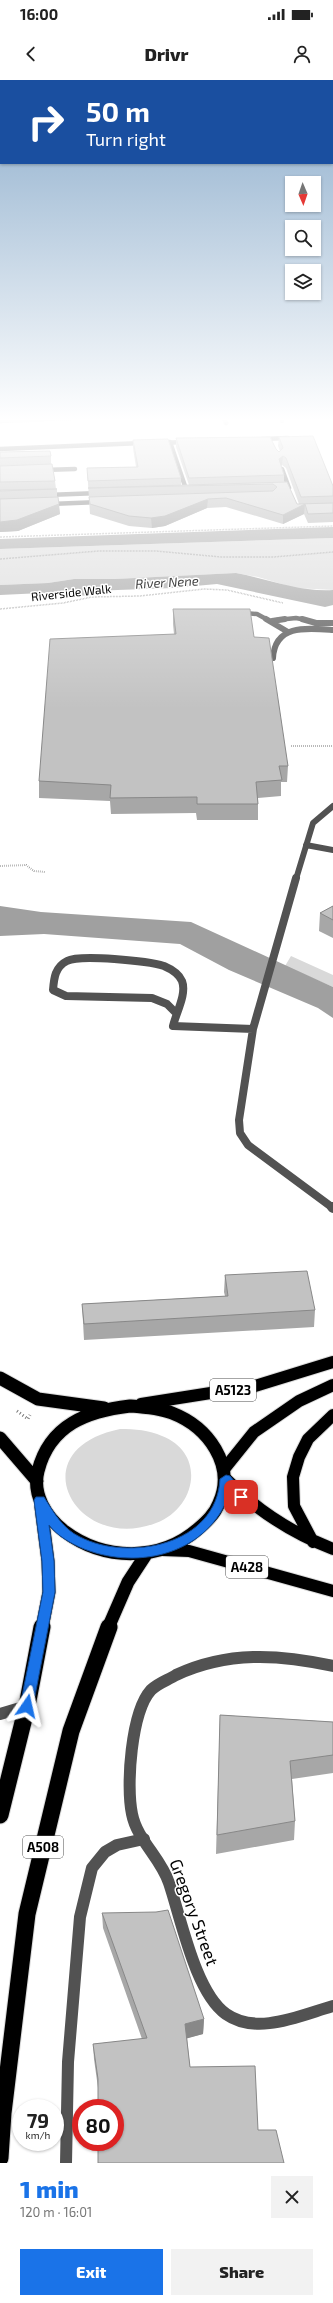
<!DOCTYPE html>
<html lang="en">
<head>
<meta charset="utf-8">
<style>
  body { margin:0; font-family:"Exo 2",sans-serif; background:#f2f2f2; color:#222; height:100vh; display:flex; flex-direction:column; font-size:15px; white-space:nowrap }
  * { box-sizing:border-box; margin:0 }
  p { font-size:13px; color:#767676 }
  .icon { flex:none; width:22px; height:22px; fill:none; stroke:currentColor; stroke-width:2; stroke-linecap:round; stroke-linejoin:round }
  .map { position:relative; height:2083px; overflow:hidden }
  .side { display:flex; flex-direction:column; background:#fff; flex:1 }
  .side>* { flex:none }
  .banner { position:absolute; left:0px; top:0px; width:333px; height:84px; box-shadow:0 1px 3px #0004; background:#1a4fa0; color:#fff; overflow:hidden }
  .needle { width:26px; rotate:178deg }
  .fabs { position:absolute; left:285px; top:96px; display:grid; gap:8px }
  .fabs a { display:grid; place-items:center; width:36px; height:36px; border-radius:0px; background:#fff; box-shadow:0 1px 3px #0004; font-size:20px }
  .speed { position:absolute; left:12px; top:2019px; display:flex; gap:8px; font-size:20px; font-weight:700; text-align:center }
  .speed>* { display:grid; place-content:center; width:52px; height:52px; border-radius:50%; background:#fff; box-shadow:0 1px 3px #0004; line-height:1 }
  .speed small { font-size:10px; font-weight:400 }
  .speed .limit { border:6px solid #d22; background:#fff; color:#111 }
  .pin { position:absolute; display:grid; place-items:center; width:34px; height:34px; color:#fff; margin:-17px; border-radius:8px; box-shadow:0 2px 6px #0006 }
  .me { position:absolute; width:44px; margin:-22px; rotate:11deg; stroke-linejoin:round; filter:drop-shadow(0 0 3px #0008) }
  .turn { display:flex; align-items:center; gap:14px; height:84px; padding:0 20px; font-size:18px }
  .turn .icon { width:52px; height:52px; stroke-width:2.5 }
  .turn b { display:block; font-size:28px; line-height:34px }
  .round { display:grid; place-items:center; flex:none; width:42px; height:42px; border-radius:0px; background:#f2f2f2 }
  .headline { display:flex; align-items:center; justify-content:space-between; height:68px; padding:0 20px }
  h1 { font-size:24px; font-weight:800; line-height:30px; color:#1a73e8 }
  .action { display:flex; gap:8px; margin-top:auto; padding:8px 20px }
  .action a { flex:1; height:46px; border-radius:0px; background:#1a73e8; color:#fff; font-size:16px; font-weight:800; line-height:46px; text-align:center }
  .action a+a { background:#f2f2f2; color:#222 }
  .status { display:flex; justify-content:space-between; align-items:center; height:28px; padding:0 20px; background:#fff; direction:ltr }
  .status svg { height:11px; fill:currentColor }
  header { display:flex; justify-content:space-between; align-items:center; height:52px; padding:0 20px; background:#fff; font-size:18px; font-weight:800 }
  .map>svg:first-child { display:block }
  .green { fill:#d9d9d9 }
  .water { fill:#a0a0a0 }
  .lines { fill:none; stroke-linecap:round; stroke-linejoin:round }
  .primary-casing { stroke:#dbdbdb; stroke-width:14 }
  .trunk-far1-casing { stroke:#dbdbdb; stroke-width:15 }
  .trunk-casing { stroke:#dbdbdb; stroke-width:19 }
  .path-far2 { stroke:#747474; stroke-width:1.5; stroke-dasharray:0.5 1; stroke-linecap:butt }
  .path-far1 { stroke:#747474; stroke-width:2; stroke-dasharray:0.5 1.5; stroke-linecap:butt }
  .path { stroke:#747474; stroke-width:3; stroke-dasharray:1 2.5; stroke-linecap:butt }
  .service-far4 { stroke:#525252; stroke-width:4.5 }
  .service-far3 { stroke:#525252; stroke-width:6 }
  .service-far2 { stroke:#525252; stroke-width:8 }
  .service-far1 { stroke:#525252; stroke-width:10 }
  .service { stroke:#525252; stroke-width:12 }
  .minor-far1 { stroke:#525252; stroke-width:4.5 }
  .minor { stroke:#525252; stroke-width:12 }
  .primary { stroke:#000; stroke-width:12 }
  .trunk-far1 { stroke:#000; stroke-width:13 }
  .trunk { stroke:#000; stroke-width:17 }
  .wall { fill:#a7a7a7; fill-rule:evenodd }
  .shaded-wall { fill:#888 }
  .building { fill:#c2c2c2; stroke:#888 }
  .route { fill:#1a73e8; stroke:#114b97 }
  .labels { text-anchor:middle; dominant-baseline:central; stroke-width:3; stroke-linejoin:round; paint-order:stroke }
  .far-street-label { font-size:12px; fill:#000; stroke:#fff }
  .far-water-label { font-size:13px; font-style:italic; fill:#414141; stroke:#fff }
  .shield { fill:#fff; stroke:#4c4c4c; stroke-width:1 }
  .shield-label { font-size:13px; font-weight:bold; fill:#000 }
  .near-street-label { font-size:17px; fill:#000; stroke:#fff }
</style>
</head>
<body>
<div class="status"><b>16:00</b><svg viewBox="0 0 49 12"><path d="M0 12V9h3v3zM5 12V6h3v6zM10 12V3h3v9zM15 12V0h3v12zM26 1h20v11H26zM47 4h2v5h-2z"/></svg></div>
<header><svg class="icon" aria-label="back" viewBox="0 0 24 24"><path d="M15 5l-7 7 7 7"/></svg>Drivr<svg class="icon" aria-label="person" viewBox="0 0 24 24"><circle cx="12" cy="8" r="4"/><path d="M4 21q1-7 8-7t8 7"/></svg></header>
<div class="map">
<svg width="333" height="2083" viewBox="0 0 333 2083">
  <rect width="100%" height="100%" fill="#fff"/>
  <path class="green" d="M333,458v52l-38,-2 -37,-11 -22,-4 -121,6h-41l-26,4 -48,2v-36z
    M291,876l42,19v12l-48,-21z
    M120,1349c15,0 29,1 42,7 45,18 34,72 -6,87 -80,31 -138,-73 -36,-94z"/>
  <path class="water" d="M333,447v11l-333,11v-10z
    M236,493c33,6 63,19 97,17v15l-8,2 -108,-23 -44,4 -83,3 1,4 -13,1 -15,-4 -63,3v-10l48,-2 26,-4h41z
    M0,826l41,6 150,10 142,65v31l-15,-10 -89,-38 -49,-26 -136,-10 -44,2z"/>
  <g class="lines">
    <g class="primary-casing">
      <path id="primary" d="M141,1324l114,-18 78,-24
        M225,1388l29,-36 45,-31 34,-16
        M226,1399c31,32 66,54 107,70
        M313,1462l-19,-36 -1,-29 6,-20 9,-18 25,-24
        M162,1470l27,1 144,40"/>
    </g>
    <g class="trunk-far1-casing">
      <path id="trunk-far1" d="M0,1298l38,21 66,9
        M130,1326c14,1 29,2 42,7 36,14 64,52 47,90 -4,11 -13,19 -21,26 -38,33 -94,32 -134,2 -18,-14 -32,-37 -26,-60 12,-47 50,-60 92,-65z
        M0,1358l37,43
        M41,1427l7,54 1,31 -7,36
        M108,1548l20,-46 19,-29"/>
    </g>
    <g class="trunk-casing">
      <path id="trunk" d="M0,1735l27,-109 15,-79
        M0,2078l3,-45 24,-199 44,-183 38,-104"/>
    </g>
    <path class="path-far2" d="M0,457l333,-11
      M0,479l99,-8h57l65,6h52l60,-5
      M0,529l63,-6 29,-6 48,-1 64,-7 23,1 56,13"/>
    <path class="path-far1" d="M291,666h42
      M0,786l26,-1 8,6 11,1"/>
    <path class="path" d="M17,1331l11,8 2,-4"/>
    <path class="service-far4" d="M223,337l3,6
      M280,337l2,4
      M244,533l13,1 11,6
      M277,540l19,-2 10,2"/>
    <path class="service-far3" d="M266,539l22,13
      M302,539l14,4h17
      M272,541l13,-2
      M273,578c2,-34 34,-30 60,-28
      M306,765l27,5
      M296,799l17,-56 20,-17"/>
    <path class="service-far2" d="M296,798l-43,151 -14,91 1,13 8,12 85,63
      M176,933l-9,-9 -15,-6 -86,-2 -13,-6c1,-12 2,-23 14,-29 13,-7 81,0 97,5 7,3 15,8 18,15 5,13 -6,32 -9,45l80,3"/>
    <path class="service-far1" d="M332,1127l1,1"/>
    <path class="service" d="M66,2083l2,-101 12,-145 12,-49 13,-16 12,-7 27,-6"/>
    <path class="minor-far1" d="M0,341l95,-4
      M262,359l26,-1
      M170,362l16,47
      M158,363l28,-1
      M0,369l142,-6
      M282,389l7,19
      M43,390l32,-1
      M47,415l52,-2
      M50,424l50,-2"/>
    <path class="minor" d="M333,1586c-54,-12 -106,-15 -157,9 -8,5 -18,8 -25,15 -20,22 -25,96 -19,124 5,26 29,44 37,69 12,35 26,109 57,131 31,22 75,1 107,-8
      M0,1634l27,-8"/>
    <use href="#primary" class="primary"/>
    <use href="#trunk-far1" class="trunk-far1"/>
    <use href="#trunk" class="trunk"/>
  </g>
  <path class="wall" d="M279,357l54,49v36l-25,1 -4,-9 -21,10 -57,-17 -19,1 -42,18 -13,2 -23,-2 -39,-12 -3,-46 49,-1 -3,-19v-8l48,38v7h8l-13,-38v-9l100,11 3,3 1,-1 -2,-5zM282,385l4,3 13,36h-2l-13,-22v-7l-3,-9z
    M0,372l51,4v8l4,17 1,8h1v8l3,17 -42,17 -18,1z
    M173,529l81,28 34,129 -1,16h-6v14l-23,2v22h-61l-1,-7 -85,1 -1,-13 -71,-3v-17l135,-147 -1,-10z
    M333,826v32l-14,-7 1,-18z
    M225,1195l90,35 -1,17 -230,13 -2,-36 143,-8 -1,-4z
    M220,1635l113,7v51l-41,6 3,42 -1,19 -78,14z
    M102,1833l102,106 -1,15 -16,4 3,29 68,63 26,33 -186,-75 -4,-29 -1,-15 49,-5 -39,-111z"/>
  <path class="shaded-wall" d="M283,376l-1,9 -4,4 1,-10z
    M208,419l-1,9 -42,18 -13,2 -1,-10z
    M59,424l1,10 -42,17 -18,1v-10z
    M305,424l-1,10 -21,10v-9z
    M204,1939l-1,15 -18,5v-15z"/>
  <path class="building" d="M313,356l20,50v10l-32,1 -15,-39 -3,-2 -4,3 5,16 -95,3 -13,-40 94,-1 6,12 3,3 4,-4 -4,-11z
    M168,359l13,39 -93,3 -1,-13 51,-1 -5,-27z
    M50,371l1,5 -51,2v-6z
    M52,384l3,17 -55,1v-16z
    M287,402l10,22 36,-1v10l-25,1 -3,-10 -22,11 -57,-17 -18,1 -43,17 -14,2 -22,-2 -39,-12 -1,-7 184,-6 4,-4 -4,-3 -185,4z
    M57,409l-57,2v-1z
    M58,417l1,7 -42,16 -17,2v-23z
    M173,529h77l4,28 15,1 19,128h-9l3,14 -26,2 2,22h-61v-7l-87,1 1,-13 -72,-4 11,-142 126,-5z
    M333,826v14l-13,-7z
    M307,1191l8,39 -231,14 -2,-20 146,-8 -3,-21z
    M220,1635l113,7v33l-43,6 5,60 -78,14z
    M168,1830l36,109 -19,5 5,43 65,-1 3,64h18l8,33h-186v-21h17v-34h-17v-29l-5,-35 54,-6 -45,-125 54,-1z"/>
  <linearGradient id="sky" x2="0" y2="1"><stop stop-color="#8baccb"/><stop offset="0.54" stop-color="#fff"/><stop offset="1" stop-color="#fff" stop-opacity="0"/></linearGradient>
  <rect width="333" height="629" fill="url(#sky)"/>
  <path class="route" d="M226,1395l4,1 15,18 2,3 -2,3h-8l-7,-8c-20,61 -90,79 -146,57 -12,-5 -27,-13 -35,-24l5,36 1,31 -22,114 -2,4 -4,1 -5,-1 -2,-4 23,-114 -1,-31 -8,-61 2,-3h8c10,16 19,32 36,40 49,25 137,8 140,-58z"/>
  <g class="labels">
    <g class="far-street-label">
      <text transform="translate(71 512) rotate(-6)">Riverside Walk</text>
    </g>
    <g class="far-water-label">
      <text transform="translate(167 502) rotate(-3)">River Nene</text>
    </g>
    <g class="shield">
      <rect x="210" y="1299" width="46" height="22" rx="3"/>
      <rect x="226" y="1476" width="42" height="22" rx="3"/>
      <rect x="23" y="1756" width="40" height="22" rx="3"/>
    </g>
    <g class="shield-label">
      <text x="233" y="1310">A5123</text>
      <text x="247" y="1487">A428</text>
      <text x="43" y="1767">A508</text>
    </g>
    <g class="near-street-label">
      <text transform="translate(195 1832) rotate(70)">Gregory Street</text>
    </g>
  </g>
</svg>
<div class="fabs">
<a><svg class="needle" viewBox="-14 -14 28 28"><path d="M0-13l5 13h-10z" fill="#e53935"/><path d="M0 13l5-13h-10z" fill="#767676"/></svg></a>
<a><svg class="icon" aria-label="search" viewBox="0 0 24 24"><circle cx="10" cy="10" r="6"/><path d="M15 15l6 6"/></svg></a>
<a><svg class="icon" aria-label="layers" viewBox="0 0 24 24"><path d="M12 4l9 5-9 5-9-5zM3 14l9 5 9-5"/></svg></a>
</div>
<div class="speed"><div>79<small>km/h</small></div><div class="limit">80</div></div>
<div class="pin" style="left:241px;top:1417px;background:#d93025"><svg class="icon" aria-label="arrive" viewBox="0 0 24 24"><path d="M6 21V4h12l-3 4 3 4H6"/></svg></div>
<svg class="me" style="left:27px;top:1626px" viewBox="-20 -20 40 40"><path d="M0-17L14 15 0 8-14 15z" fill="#1a73e8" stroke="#fff" stroke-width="4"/></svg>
<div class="banner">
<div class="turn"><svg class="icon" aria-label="right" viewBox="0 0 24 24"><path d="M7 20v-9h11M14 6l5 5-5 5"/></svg><div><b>50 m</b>Turn right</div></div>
</div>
</div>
<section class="side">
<div class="headline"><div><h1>1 min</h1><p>120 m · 16:01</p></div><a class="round"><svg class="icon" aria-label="close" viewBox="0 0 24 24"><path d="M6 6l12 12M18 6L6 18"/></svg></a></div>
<div class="action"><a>Exit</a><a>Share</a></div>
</section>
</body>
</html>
